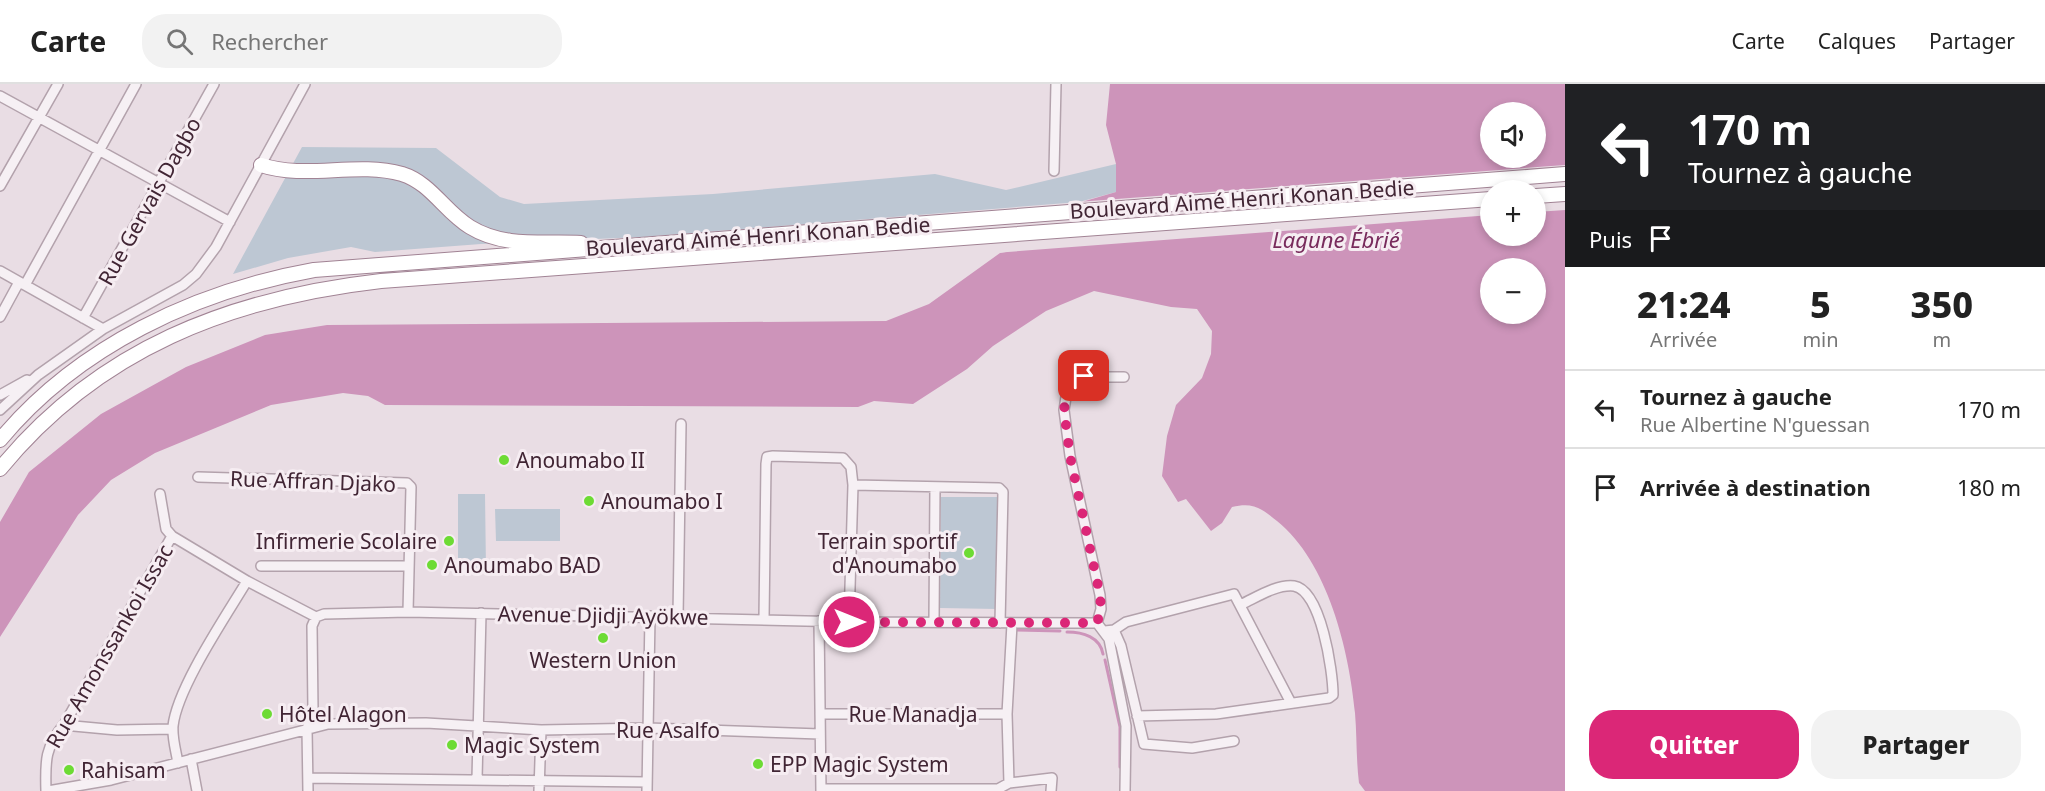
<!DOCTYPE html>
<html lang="fr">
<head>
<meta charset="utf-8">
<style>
  body { margin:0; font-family:"Noto Sans",sans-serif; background:#f2f2f2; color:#222; height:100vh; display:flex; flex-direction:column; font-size:22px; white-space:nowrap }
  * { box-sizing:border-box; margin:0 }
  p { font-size:20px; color:#767676 }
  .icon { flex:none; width:33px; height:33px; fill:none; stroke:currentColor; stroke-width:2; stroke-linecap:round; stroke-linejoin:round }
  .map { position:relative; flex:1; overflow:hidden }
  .details { display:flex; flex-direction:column; background:#fff; width:480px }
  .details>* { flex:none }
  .banner { background:#202124; color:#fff; overflow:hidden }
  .buttons { position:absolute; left:1480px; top:18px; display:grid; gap:12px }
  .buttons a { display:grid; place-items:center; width:66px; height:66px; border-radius:50%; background:#fff; box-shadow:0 3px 9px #0003; font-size:30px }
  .pin { position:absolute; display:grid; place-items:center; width:51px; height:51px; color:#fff; margin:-26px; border-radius:12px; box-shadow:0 3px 9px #0006 }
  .me { position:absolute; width:66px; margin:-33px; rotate:90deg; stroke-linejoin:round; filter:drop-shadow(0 0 4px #0008) }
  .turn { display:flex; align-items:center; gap:21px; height:126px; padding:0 24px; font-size:27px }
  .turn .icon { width:78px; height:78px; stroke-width:2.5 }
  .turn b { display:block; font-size:42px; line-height:51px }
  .then { display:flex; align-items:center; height:57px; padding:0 24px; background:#0003; gap:12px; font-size:22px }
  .eta { display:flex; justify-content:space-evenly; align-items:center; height:102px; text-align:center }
  .eta b { font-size:36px; font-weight:800; line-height:42px }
  .action { display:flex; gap:12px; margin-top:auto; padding:12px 24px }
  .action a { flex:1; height:69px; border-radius:24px; background:#db2777; color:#fff; font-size:24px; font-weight:800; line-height:69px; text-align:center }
  .action a+a { background:#f2f2f2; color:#222 }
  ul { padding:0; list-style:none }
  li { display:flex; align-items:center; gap:18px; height:78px; padding:0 24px; border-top:2px solid #e0e0e0 }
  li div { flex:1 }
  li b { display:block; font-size:22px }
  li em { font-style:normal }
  header { display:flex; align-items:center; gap:36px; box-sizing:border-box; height:84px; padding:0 30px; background:#fff; border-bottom:2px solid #e0e0e0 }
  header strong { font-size:28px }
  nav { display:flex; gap:33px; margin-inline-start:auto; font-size:21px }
  .search { width:420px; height:54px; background:#f2f2f2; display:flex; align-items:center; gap:15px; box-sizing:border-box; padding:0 21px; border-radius:24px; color:#767676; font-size:22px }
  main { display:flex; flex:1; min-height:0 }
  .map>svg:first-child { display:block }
  .green { fill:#bdc7d3 }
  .water { fill:#cd94ba; fill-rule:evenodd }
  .pier { fill:#e9dde4 }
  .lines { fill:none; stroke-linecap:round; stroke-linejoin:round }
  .stream { stroke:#cd94ba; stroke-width:3 }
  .minor-casing { stroke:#b3a2ac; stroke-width:12 }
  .highway-casing { stroke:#a18394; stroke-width:16 }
  .minor { stroke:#f6f0f4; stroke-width:9 }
  .highway { stroke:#fff; stroke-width:14 }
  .route { stroke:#db2777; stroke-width:10; stroke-dasharray:0 18 }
  .poi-dot { fill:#6ddb34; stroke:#f6edf2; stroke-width:2 }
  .labels { text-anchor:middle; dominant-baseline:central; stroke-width:6; stroke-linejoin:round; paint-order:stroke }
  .street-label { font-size:21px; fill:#412534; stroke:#f6edf2 }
  .poi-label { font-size:21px; fill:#412534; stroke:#f6edf2; text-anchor:start }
  .water-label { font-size:22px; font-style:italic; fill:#782b5c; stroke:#f6edf2 }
</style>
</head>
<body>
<header>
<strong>Carte</strong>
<div class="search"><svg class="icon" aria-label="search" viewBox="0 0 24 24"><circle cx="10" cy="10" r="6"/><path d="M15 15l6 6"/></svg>Rechercher</div>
<nav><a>Carte</a><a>Calques</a><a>Partager</a></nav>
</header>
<main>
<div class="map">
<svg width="1565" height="707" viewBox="0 0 1565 707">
  <rect width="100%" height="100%" fill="#e9dde4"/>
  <path class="green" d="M302,63l134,1 64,49 24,7 189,-10 222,-20 71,16 110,-26v28l-37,10 -437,35 -161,7 -106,8 -24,-5 -63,11 -55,16z
    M458,410h27l1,76h-28z
    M941,413h56v112l-57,-1z
    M560,425v32h-64l-1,-32z"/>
  <path class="water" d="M1110,0h455v707h-200l-6,-8c-3,-24 -2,-47 -4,-70 -6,-63 -27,-151 -78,-192 -16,-13 -24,-19 -45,-14l-10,16 -11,8 -25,-32 -8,3 -16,-26 5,-40 9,-31 26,-27 9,-24 1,-23 -15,-22 -26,-2 -77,-16 -48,20 -53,35 -26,23 -54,35 -39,-3 -16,6 -473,-2 -17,-9 -25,-3 -72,12 -116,48 -44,27 -33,35 -78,122v-115l29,-50 72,-58 85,-47 79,-32 62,-10 559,-4 43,-17 71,-51 6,-1 79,-51 31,-9v-28l-10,-39zM1491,28h45v46h-45zM1491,106h45v46h-45zM1491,184h45v46h-45z"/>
  <path class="pier" d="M1565,81v45l-29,2v-22h-45v25l-497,38 10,-4 73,-47z"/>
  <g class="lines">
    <path class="stream" d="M1017,546l43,1
      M1067,548c16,0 33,5 36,22
      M1105,576l15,67v40"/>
    <g class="minor-casing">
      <path id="minor" d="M0,12l230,126
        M1054,87l2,-87
        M0,102l58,-102
        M0,187l103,58
        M25,201l111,-201
        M0,233l19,-35
        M83,234l131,-234
        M0,311l27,-15
        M0,326l38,-35 65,-46 80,-44 13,-11 20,-27 89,-163
        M198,393l209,6 4,4 -3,125
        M853,401l146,3 4,4 -3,131
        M160,410l6,35 6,7 75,45 69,36
        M261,482h148
        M678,533l3,-193
        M764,535l2,-155 1,-7 6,-1 70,2 8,9 2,18 -4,137
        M819,537l2,170
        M934,538l1,-135
        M1097,539l4,-14 -1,-14 -30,-139 -6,-46 2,-13 18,-20h40
        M1012,540l-5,90 2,69 43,-5 -1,13
        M1114,546l7,16 23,98 48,4 42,-7
        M1105,547l9,-1 12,-8 108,-28 57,109
        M820,630h187
        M1137,632l79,-2 113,-16 4,-3c0,-24 -12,-105 -39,-109 -17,-2 -37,11 -52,18
        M63,641l54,5 56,-1
        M307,645l6,-18 -1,-85 4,-9 8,-3 84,-2 441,10 248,1 12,16 17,87 -1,65
        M307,645l1,62
        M191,675l6,32
        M178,679c-2,-12 -6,-25 -5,-37 4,-38 53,-110 74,-145
        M308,694l339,4
        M477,695l4,-166
        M821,705h177l11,-6
        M46,707c-1,-31 -1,-44 19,-68l107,-187
        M48,707l63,-11 217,-56 98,-1 115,7
        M539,707l2,-61 107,-2 172,6
        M647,707l3,-175"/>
    </g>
    <g class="highway-casing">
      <path id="highway" d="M261,81c45,15 95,-4 141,9 29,9 43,38 68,53 34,21 73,14 111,16
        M1536,112l29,-2
        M0,356c78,-94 196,-149 314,-170l1251,-96
        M0,385c98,-120 230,-171 381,-188l1110,-82"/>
    </g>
    <use href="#minor" class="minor"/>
    <use href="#highway" class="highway"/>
  </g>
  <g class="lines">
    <path class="route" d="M849,538l248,1 4,-14 -1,-14 -30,-139 -6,-46 2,-13 18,-21"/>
  </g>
  <g class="poi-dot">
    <circle cx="504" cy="376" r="6"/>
    <circle cx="589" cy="417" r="6"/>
    <circle cx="449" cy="457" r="6"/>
    <circle cx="969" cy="469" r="6"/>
    <circle cx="432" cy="481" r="6"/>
    <circle cx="603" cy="554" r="6"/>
    <circle cx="267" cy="630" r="6"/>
    <circle cx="452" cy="661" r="6"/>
    <circle cx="758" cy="680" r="6"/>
    <circle cx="69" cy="686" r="6"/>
  </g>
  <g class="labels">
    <g class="street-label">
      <text transform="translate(1242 115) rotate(-4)">Boulevard Aimé Henri Konan Bedie</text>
      <text transform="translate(149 117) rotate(-61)">Rue Gervais Dagbo</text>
      <text transform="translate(758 152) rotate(-4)">Boulevard Aimé Henri Konan Bedie</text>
      <text transform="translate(313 397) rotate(2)">Rue Affran Djako</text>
      <text transform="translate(603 531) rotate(1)">Avenue Djidji Ayökwe</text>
      <text transform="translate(109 562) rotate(-60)">Rue Amonssankoi Issac</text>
      <text x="913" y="630">Rue Manadja</text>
      <text x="668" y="646">Rue Asalfo</text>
    </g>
    <g class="poi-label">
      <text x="516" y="376">Anoumabo II</text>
      <text x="601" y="417">Anoumabo I</text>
      <text x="437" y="457" text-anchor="end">Infirmerie Scolaire</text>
      <text x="957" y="457" text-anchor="end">Terrain sportif<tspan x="957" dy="24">d'Anoumabo</tspan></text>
      <text x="444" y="481">Anoumabo BAD</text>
      <text x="603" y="576" text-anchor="middle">Western Union</text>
      <text x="279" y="630">Hôtel Alagon</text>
      <text x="464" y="661">Magic System</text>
      <text x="770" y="680">EPP Magic System</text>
      <text x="81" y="686">Rahisam</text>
    </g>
    <g class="water-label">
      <text x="1336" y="155">Lagune Ébrié</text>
    </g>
  </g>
</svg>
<div class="buttons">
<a><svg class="icon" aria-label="sound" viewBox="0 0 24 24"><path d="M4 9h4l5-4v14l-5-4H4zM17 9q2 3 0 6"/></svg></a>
<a>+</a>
<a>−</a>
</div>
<div class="pin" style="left:1084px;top:292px;background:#d93025"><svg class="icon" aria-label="arrive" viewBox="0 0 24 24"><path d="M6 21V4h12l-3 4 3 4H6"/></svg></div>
<svg class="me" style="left:849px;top:538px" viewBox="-20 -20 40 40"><circle r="17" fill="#db2777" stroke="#fff" stroke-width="3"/><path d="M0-11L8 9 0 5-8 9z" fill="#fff"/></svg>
</div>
<section class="details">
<div class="banner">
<div class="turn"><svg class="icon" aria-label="left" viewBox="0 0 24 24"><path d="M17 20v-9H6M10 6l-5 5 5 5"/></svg><div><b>170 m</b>Tournez à gauche</div></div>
<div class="then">Puis<svg class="icon" aria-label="arrive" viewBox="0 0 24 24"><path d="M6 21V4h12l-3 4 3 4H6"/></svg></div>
</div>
<div class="eta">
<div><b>21:24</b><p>Arrivée</p></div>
<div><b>5</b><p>min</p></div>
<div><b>350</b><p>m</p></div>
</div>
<ul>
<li><svg class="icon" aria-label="left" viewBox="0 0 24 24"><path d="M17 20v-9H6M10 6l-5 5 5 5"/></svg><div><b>Tournez à gauche</b><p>Rue Albertine N'guessan</p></div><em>170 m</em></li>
<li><svg class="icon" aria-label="arrive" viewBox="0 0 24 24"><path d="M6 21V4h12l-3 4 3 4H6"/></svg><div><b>Arrivée à destination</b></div><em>180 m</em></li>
</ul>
<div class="action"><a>Quitter</a><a>Partager</a></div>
</section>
</main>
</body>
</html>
